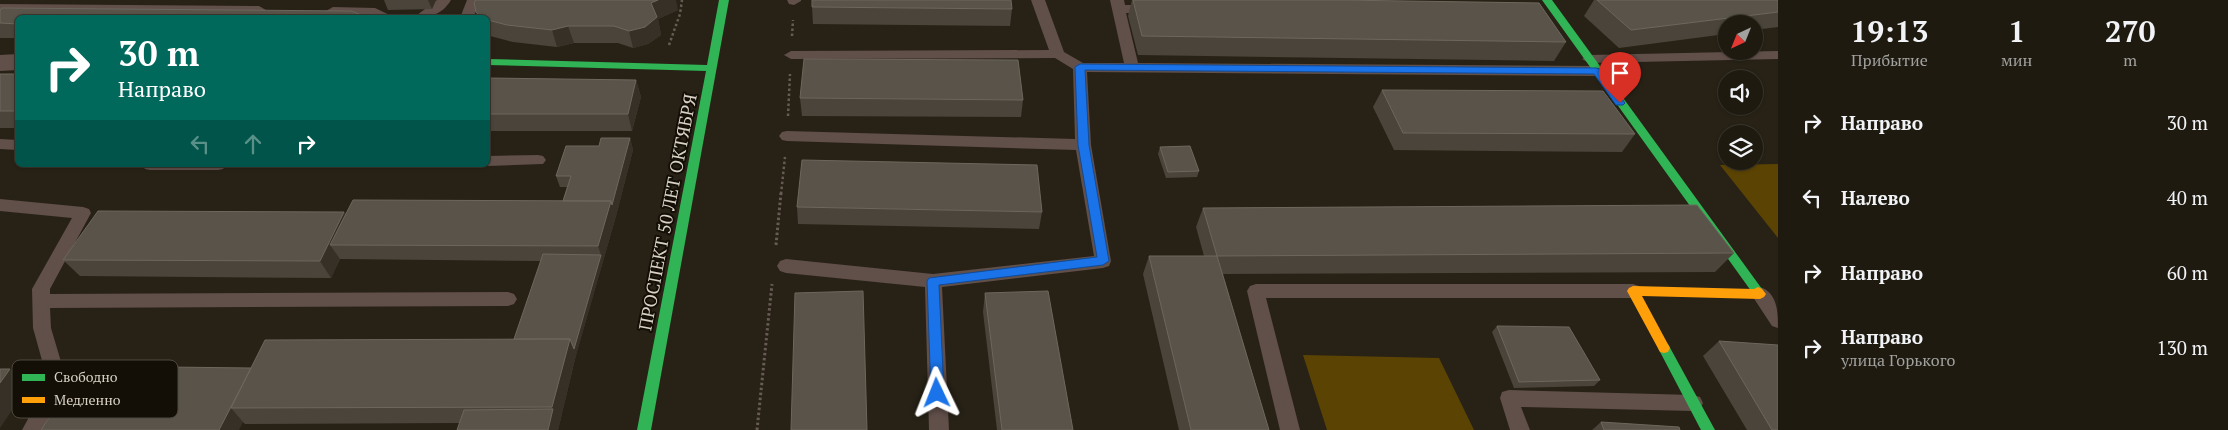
<!DOCTYPE html>
<html lang="ru">
<head>
<meta charset="utf-8">
<style>
  body { margin:0; font-family:"PT Serif",serif; background:#2b271e; color:#f1f3f6; height:100vh; display:flex; flex-direction:column; font-size:19px; white-space:nowrap }
  * { box-sizing:border-box; margin:0 }
  p { font-size:16px; color:#a1a19f }
  .icon { flex:none; width:28px; height:28px; fill:none; stroke:currentColor; stroke-width:2; stroke-linecap:round; stroke-linejoin:round }
  .map { position:relative; flex:1; overflow:hidden }
  .drawer { display:flex; flex-direction:column; background:#1e1a10; width:450px }
  .drawer>* { flex:none }
  .guide { position:absolute; left:15px; top:15px; width:475px; height:152px; border-radius:8px; box-shadow:0 1px 4px #0004,0 0 0 1px #3c3830; background:#00695c; color:#fff; overflow:hidden }
  .needle { width:32px; rotate:223deg }
  .controls { position:absolute; left:1718px; top:15px; display:grid; gap:10px }
  .controls a { display:grid; place-items:center; width:45px; height:45px; border-radius:50%; background:#1e1a10; box-shadow:0 1px 4px #0004,0 0 0 1px #3c3830; font-size:25px }
  .pin { position:absolute; display:grid; place-items:center; width:42px; height:42px; color:#fff; margin:-51px -21px; border-radius:50% 50% 50% 0; rotate:-45deg; box-shadow:0 0 5px #0007 }
  .pin .icon { rotate:45deg }
  .me { position:absolute; width:55px; margin:-28px; rotate:358deg; stroke-linejoin:round; filter:drop-shadow(0 0 4px #0008) }
  .turn { display:flex; align-items:center; gap:18px; height:105px; padding:0 20px; font-size:22px }
  .turn .icon { width:65px; height:65px; stroke-width:2.5 }
  .turn b { display:block; font-size:35px; line-height:42px }
  .lanes { display:flex; align-items:center; height:48px; padding:0 20px; background:#0003; justify-content:center; gap:25px; direction:ltr }
  .lanes .off { opacity:.35 }
  .eta { display:flex; justify-content:space-evenly; align-items:center; height:85px; text-align:center }
  .eta b { font-size:30px; font-weight:700; line-height:35px }
  ul { padding:0; list-style:none }
  li { display:flex; align-items:center; gap:15px; height:75px; padding:0 20px }
  li div { flex:1 }
  li b { display:block; font-size:19px }
  li em { font-style:normal }
  main { display:flex; flex:1; min-height:0 }
  .map>svg:first-child { display:block }
  .green { fill:#5b4303 }
  .lines { fill:none; stroke-linecap:round; stroke-linejoin:round }
  .path-far1 { stroke:#675b55; stroke-width:2.5; stroke-dasharray:2.5 2.5; stroke-linecap:butt }
  .path { stroke:#675b55; stroke-width:3; stroke-dasharray:2.5 2.5; stroke-linecap:butt }
  .lane { fill:#614f4a; fill-rule:evenodd }
  .street { fill:#614f4a; fill-rule:evenodd }
  .fast { fill:#30b455; fill-rule:evenodd }
  .slow { fill:#ff9f0a; fill-rule:evenodd }
  .wall { fill:#4a443a }
  .shaded-wall { fill:#363026 }
  .building { fill:#595349; stroke:#6d675d }
  .route { fill:#1a73e8; stroke:#114b97 }
  .labels { text-anchor:middle; dominant-baseline:central; stroke-width:4; stroke-linejoin:round; paint-order:stroke }
  .street-label { font-size:18px; fill:#d8d1c5; stroke:#130e06 }
  .key { fill:#130e06; stroke:#4e483f; stroke-width:1 }
  .key-label { font-size:14px; fill:#d8d1c5 }
</style>
</head>
<body>
<main>
<div class="map">
<svg width="1778" height="430" viewBox="0 0 1778 430">
  <rect width="100%" height="100%" fill="#282216"/>
  <path class="green" d="M1778,164v74l-58,-73z
    M1303,355l136,3 35,72h-147z"/>
  <g class="lines">
    <path class="path-far1" d="M792,36l1,-16
      M669,45l11,-31 2,-14
      M788,116l2,-42
      M781,194l4,-37"/>
    <path class="path" d="M776,245l5,-52
      M757,430l15,-146"/>
    <path class="lane" d="M437,0h14c-9,15 -22,18 -38,18z
      M467,0h14l-8,18h-13z
      M787,0h14v1l-7,4 -5,-1z
      M1031,0h14l19,52 19,11h41l-14,-63h14l1,5h26l7,4 -7,4h-25l12,50 458,3 5,2 2,3 -2,3 -5,2 -509,-4 4,73 20,116 -2,5 -6,2 -161,19 7,143h-20l-4,-143 -139,-14 -6,-2 -3,-5 3,-5 6,-2 147,15 161,-18 -18,-106 -289,-9 -5,-1 -3,-4 3,-4 5,-1 288,8 -2,-70 -18,-11 -264,1 -7,-4 7,-4 258,-1z
      M0,4l259,2 7,4 -7,4 -259,-2z
      M333,7l42,1 21,10 -68,-4 -2,-3z
      M1778,51v8l-189,4 -7,-4 7,-4z
      M0,139l18,1v10l-18,-1z
      M538,155l5,1 3,4 -3,4 -55,2 -5,-1h5v-9z
      M142,165h84l-3,4 -5,1h-68l-5,-1z
      M0,199l83,8 6,2 2,4 -41,76v5l458,-2 6,2 3,5 -3,5 -6,2 -458,2 1,20 16,54 -25,48h-20l26,-48 -15,-54 -1,-39 40,-71 -72,-7z
      M1256,284h377l6,2 3,5 -3,5 -6,2h-367l34,132h-20l-33,-139 3,-5z
      M1760,287c18,6 18,26 18,41l-6,-2 -21,-32 3,-5z
      M1509,390l184,5 7,2 3,6 -3,6 -7,2 -172,-4 9,23h-20l-10,-32 2,-6z"/>
    <path class="street" d="M18,54v16l-18,1v-16z"/>
    <path class="fast" d="M719,0h10l-78,430h-14l69,-359 -218,-6v-6l219,6z
      M1542,0h10l210,289 2,3 -2,3h-8z
      M1664,343l4,1 47,86h-14l-43,-82 2,-4z"/>
    <path class="slow" d="M1633,286l121,3 4,-2 4,2 4,5 -2,3 -4,2 -118,-3 28,52 -2,4 -4,1 -4,-1 -33,-61 2,-3z"/>
  </g>
  <path class="wall" d="M384,0h52l-4,9 -44,1z
    M1132,0h207l227,42 -12,19 -416,-6 -10,-39z
    M1594,0h184v27l-24,3v-6h-28v10l-107,14 -35,-32z
    M812,7l200,2 -2,17 -197,-2z
    M0,10l18,8v20h-18z
    M678,10l-20,9 3,16 -13,9 -15,4 -15,-5h-44l-17,4 -44,-5 -23,-6 -2,-2v-16h-10l-2,-6z
    M0,74h18v54h-18z
    M488,78l148,2 5,17 -9,34h-144z
    M1382,90l253,44 -13,18 -228,-2 -21,-43z
    M800,98l223,2 -2,17 -219,-1z
    M630,138l3,12 -17,66 -40,139 -18,75h-101l3,-7 -215,1 -2,-2 -202,8 210,-62 263,-29 27,-78 -201,-2 -9,19 -251,-2 -17,-16 281,-48 2,2 217,-13 4,-14h-7l-4,-11 43,-30z
    M1160,147l39,24 -2,6 -31,1 -8,-24z
    M797,207l245,5 -3,17 -241,-5z
    M1203,208l531,45 -19,19 -492,2 46,156h-90l-36,-156 6,-18h55l-8,-29z
    M985,293l88,137h-76l-14,-118z
    M1497,326l103,54 -6,6 -80,2 -22,-56z
    M1719,341l59,89h-31l-44,-74z
    M1601,422l79,8h-88z"/>
  <path class="shaded-wall" d="M428,0h8l-4,9z
    M658,0h18l2,10 -20,9 3,16 -13,9 -15,4 -4,-17 22,-28z
    M568,26l6,17 -17,4 -5,-17z
    M636,80l5,17 -9,34 -4,-17z
    M630,138l3,12 -17,66 -40,139 -18,75h-10l5,-21 -1,-2 18,-68 31,-84 -3,-9z
    M344,212l11,17 -25,16 10,14 -9,19 -11,-17z
    M10,369l19,16 -29,43v-45z
    M231,408l12,14 -4,8h-20z"/>
  <path class="building" d="M476,0h182l-7,3 6,14 -12,10 -16,4 -15,-5h-46l-16,4 -45,-5 -19,-5v-2h-6l-6,-6 -2,-10z
    M812,0h199l1,9 -200,-2z
    M1133,0h206l200,3 27,39 -424,-6z
    M1597,0h181v12l-147,18z
    M2,8l349,3 18,7h-351v6l-18,-1v-13z
    M804,59l214,1 5,40 -223,-2z
    M0,74h18v37h-18z
    M488,78l148,2 -8,34h-140z
    M1382,90l221,1 32,43 -232,-1z
    M601,138h29l-18,67 -1,-4h-48l8,-25h-15l10,-30h33z
    M1190,146l9,25 -31,1 -8,-25z
    M802,160l235,5 5,47 -245,-5z
    M353,200l258,1 -13,45 -268,-1z
    M1697,205l37,48 -517,3 52,174h-78l-42,-174h68l-14,-48z
    M98,211l246,1 -24,49 -257,-1z
    M543,254l58,1 -27,94 -4,-10h-56z
    M863,291l4,139h-76l4,-137z
    M1048,291l25,139h-71l-17,-137z
    M1497,326l72,1 31,53 -81,2z
    M570,339l-18,68 -321,1 34,-68z
    M1719,341l59,4v85h-6z
    M83,366l168,2 -32,62h-178z
    M0,369h10l-10,14z
    M553,409l-5,21h-91l7,-20z
    M1601,422l78,5 1,3h-76z"/>
  <path class="route" d="M1080,64l516,4 4,1 25,34 -2,2h-7l-22,-31 -509,-4 4,75 20,116 -6,4 -164,20 5,108 -2,4 -5,1 -5,-1 -1,-4 -4,-112 2,-3 168,-21 -19,-112 -3,-78z"/>
  <g class="labels">
    <g class="street-label">
      <text transform="translate(667 212) rotate(-79)">ПРОСПЕКТ 50 ЛЕТ ОКТЯБРЯ</text>
    </g>
  </g>
  <rect x="12" y="360" width="166" height="58" rx="8" class="key"/>
  <rect x="22" y="374" width="23" height="7" fill="#30b455"/>
  <rect x="22" y="397" width="23" height="6" fill="#ff9f0a"/>
  <g class="key-label">
    <text x="54" y="382">Свободно</text>
    <text x="54" y="405">Медленно</text>
  </g>
</svg>
<div class="controls">
<a><svg class="needle" viewBox="-14 -14 28 28"><path d="M0-13l5 13h-10z" fill="#e53935"/><path d="M0 13l5-13h-10z" fill="#a1a19f"/></svg></a>
<a><svg class="icon" aria-label="sound" viewBox="0 0 24 24"><path d="M4 9h4l5-4v14l-5-4H4zM17 9q2 3 0 6"/></svg></a>
<a><svg class="icon" aria-label="layers" viewBox="0 0 24 24"><path d="M12 4l9 5-9 5-9-5zM3 14l9 5 9-5"/></svg></a>
</div>
<div class="pin" style="left:1620px;top:103px;background:#d93025"><svg class="icon" aria-label="arrive" viewBox="0 0 24 24"><path d="M6 21V4h12l-3 4 3 4H6"/></svg></div>
<svg class="me" style="left:937px;top:393px" viewBox="-20 -20 40 40"><path d="M0-17L14 15 0 8-14 15z" fill="#1a73e8" stroke="#fff" stroke-width="4"/></svg>
<div class="guide">
<div class="turn"><svg class="icon" aria-label="right" viewBox="0 0 24 24"><path d="M7 20v-9h11M14 6l5 5-5 5"/></svg><div><b>30 m</b>Направо</div></div>
<div class="lanes"><svg class="icon off" aria-label="left" viewBox="0 0 24 24"><path d="M17 20v-9H6M10 6l-5 5 5 5"/></svg><svg class="icon off" aria-label="ahead" viewBox="0 0 24 24"><path d="M12 20V5M6 11l6-6 6 6"/></svg><svg class="icon" aria-label="right" viewBox="0 0 24 24"><path d="M7 20v-9h11M14 6l5 5-5 5"/></svg></div>
</div>
</div>
<section class="drawer">
<div class="eta">
<div><b>19:13</b><p>Прибытие</p></div>
<div><b>1</b><p>мин</p></div>
<div><b>270</b><p>m</p></div>
</div>
<ul>
<li><svg class="icon" aria-label="right" viewBox="0 0 24 24"><path d="M7 20v-9h11M14 6l5 5-5 5"/></svg><div><b>Направо</b></div><em>30 m</em></li>
<li><svg class="icon" aria-label="left" viewBox="0 0 24 24"><path d="M17 20v-9H6M10 6l-5 5 5 5"/></svg><div><b>Налево</b></div><em>40 m</em></li>
<li><svg class="icon" aria-label="right" viewBox="0 0 24 24"><path d="M7 20v-9h11M14 6l5 5-5 5"/></svg><div><b>Направо</b></div><em>60 m</em></li>
<li><svg class="icon" aria-label="right" viewBox="0 0 24 24"><path d="M7 20v-9h11M14 6l5 5-5 5"/></svg><div><b>Направо</b><p>улица Горького</p></div><em>130 m</em></li>
</ul>
</section>
</main>
</body>
</html>
